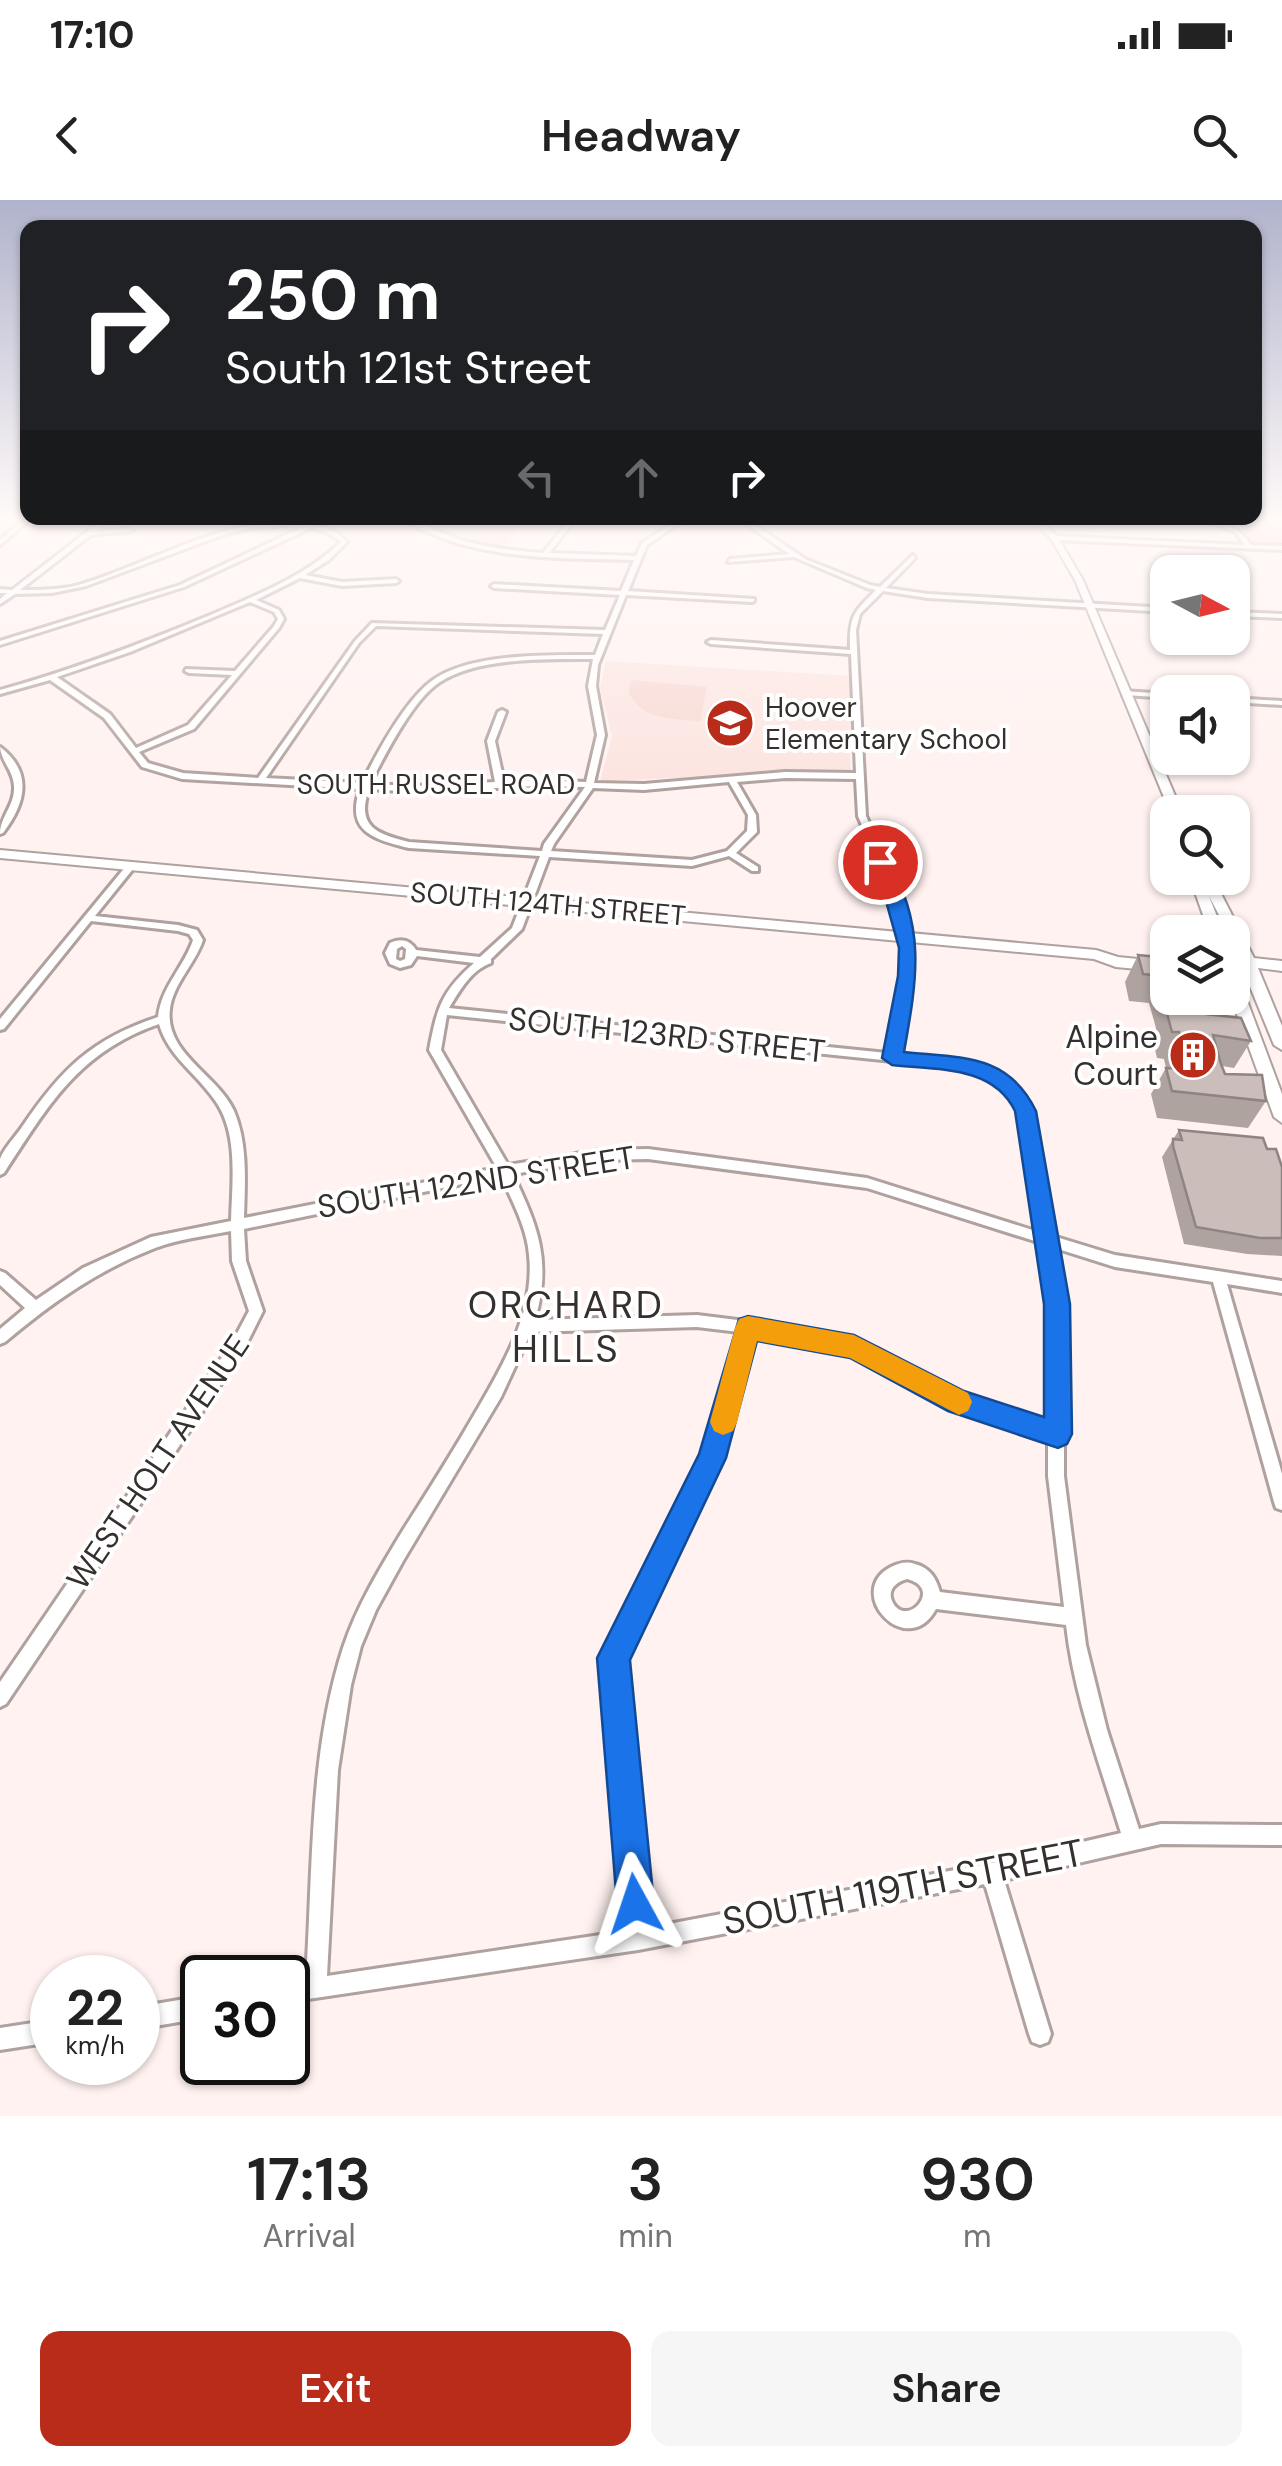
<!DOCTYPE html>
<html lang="en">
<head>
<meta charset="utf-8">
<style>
  body { margin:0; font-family:"DM Sans",sans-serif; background:#f6f6f6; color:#222; height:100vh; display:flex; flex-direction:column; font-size:38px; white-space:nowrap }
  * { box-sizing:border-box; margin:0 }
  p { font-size:32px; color:#767676 }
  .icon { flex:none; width:55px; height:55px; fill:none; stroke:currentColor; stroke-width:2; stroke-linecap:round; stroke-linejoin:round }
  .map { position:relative; height:1916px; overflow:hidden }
  .side { display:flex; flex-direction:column; background:#fff; flex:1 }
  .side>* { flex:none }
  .hud { position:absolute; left:20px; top:20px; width:1242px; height:305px; border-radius:20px; box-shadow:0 2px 8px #0004; background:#202124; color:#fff; overflow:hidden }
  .needle { width:65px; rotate:97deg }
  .fabs { position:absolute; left:1150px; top:355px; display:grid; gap:20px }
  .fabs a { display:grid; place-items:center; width:100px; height:100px; border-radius:20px; background:#fff; box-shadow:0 2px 8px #0004; font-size:50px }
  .speed { position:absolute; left:30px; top:1755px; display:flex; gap:20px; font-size:50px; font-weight:700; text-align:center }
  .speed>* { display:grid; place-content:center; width:130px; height:130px; border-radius:50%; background:#fff; box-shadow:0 2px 8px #0004; line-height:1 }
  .speed small { font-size:25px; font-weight:400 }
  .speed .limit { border:5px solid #111; border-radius:15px; background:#fff; color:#111 }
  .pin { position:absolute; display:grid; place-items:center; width:85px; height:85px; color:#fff; margin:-42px; border:5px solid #fff; border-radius:50%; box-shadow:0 2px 10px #0007 }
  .me { position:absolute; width:110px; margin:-55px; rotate:355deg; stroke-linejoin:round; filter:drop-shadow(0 0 8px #0008) }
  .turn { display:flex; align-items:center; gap:35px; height:210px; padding:0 40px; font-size:45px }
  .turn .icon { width:130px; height:130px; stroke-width:2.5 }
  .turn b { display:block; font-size:70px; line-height:85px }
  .lanes { display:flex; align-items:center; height:95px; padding:0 40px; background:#0003; justify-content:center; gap:50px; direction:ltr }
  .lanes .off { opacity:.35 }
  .eta { display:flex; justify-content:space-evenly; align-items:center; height:170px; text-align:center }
  .eta b { font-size:60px; font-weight:600; line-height:70px }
  .button { display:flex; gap:20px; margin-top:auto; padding:20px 40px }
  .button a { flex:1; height:115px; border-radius:20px; background:#b92c1a; color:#fff; font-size:40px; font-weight:600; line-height:115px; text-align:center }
  .button a+a { background:#f6f6f6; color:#222 }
  .status { display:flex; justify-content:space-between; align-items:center; height:70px; padding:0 50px; background:#fff; direction:ltr }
  .status svg { height:28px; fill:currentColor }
  header { display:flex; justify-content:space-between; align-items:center; height:130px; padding:0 40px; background:#fff; font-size:45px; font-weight:600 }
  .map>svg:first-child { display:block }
  .built { fill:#fce4df }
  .green { fill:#f7d7d1 }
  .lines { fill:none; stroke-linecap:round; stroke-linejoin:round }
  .street-casing { stroke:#afa19e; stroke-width:6 }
  .secondary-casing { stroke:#afa19e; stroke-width:4 }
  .street { fill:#fff; fill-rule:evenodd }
  .secondary { fill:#fff; fill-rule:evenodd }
  .wall { fill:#afa3a0 }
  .building { fill:#cbbdba; stroke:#8e8482; stroke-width:2.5 }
  .route { fill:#1a73e8; stroke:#114b97; stroke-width:2.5 }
  .slow { fill:#f59e0b }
  .labels { text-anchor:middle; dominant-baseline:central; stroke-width:8; stroke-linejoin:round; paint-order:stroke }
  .far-poi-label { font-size:28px; fill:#352f2e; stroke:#fff; text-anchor:start }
  .far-street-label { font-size:28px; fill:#352f2e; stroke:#fff }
  .street-label { font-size:32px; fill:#352f2e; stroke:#fff }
  .poi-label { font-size:32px; fill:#352f2e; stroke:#fff; text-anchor:end }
  .quarter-label { font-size:38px; letter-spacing:2.5px; fill:#352f2e; stroke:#fff }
  .near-street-label { font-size:38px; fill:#352f2e; stroke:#fff }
</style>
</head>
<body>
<div class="status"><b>17:10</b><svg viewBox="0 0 49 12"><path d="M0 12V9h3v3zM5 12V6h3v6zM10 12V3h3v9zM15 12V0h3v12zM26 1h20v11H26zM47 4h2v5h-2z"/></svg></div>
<header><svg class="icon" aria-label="back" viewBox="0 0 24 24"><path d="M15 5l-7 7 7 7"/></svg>Headway<svg class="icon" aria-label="search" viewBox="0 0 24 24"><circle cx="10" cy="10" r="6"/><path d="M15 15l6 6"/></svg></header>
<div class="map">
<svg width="1282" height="1916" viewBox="0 0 1282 1916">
  <rect width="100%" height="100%" fill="#fff2f0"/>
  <path class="built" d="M606,461l246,15 -2,95 -250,10 12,-45 -12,-48z"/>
  <path class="green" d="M407,320h124l-13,8 -16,23 -49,-8z
    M1236,320h46v26l-27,-1z
    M632,480l75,7 -7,34c-28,-2 -60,-1 -72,-30z"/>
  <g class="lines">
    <g class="street-casing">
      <path id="street" d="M23,320h6l-29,25v-5z
        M102,320h7l-13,11 34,-2 3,2 -42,4 -71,55c20,0 42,0 62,-6 72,-22 138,-66 216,-61 19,2 36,4 49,19l-18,18 -24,15 37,7 54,-3 3,2 -3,2 -54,3 -42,-8 -44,22 23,10 5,9 -5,9 -85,101 -55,23 9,11 35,10 75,5 97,-137 17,-18 233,7 15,-35 -126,-7 -3,-2 3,-2 127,7 13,-31c-76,-2 -162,1 -230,-40 17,0 42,16 60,21 26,7 52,10 79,12l26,-33h6l-26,33 87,3 6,-13 35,-23h7l-37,25 -19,46 126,8v2l-2,1 -126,-7 -28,70 -2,21 9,49 -11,48 50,1 141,-12 71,1 -5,-119 -140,-10 -4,-2 4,-2 139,10c-1,-34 3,-37 26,-60l-9,-2 -73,-31 -66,5 2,-3 59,-5 -48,-34h7l57,39 65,26 10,2 33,-32 2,3 -29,30 42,6 240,14v4l-240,-14 -45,-7 -23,23 -4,16 10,186 32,71 15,60v29l-15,78 52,5 23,4 17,6 16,9 13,12 13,21 21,125 62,19 167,26v12l-55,-9 55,190v36l-6,-2 -2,-6 -61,-220 -98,-15 -60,-19 9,56v127l2,4 -2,4v37l22,169 21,85 32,99 22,-5 121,1v20l-121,-1 -157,36 47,154 -3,8 -8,3 -8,-3 -3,-8 -44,-150 -347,66 -350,52v-20l18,-3c7,-110 3,-226 37,-331 14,-43 39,-83 62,-121 25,-39 49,-77 72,-117 27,-46 58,-100 52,-155 -2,-27 -17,-54 -28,-79l-257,53 2,32 17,50 -20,40 -237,353 -6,3v-25l233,-341 16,-30 -17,-50 -1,-30c-25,5 -53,8 -76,17 -57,22 -104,55 -150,94l-5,2v-15l25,-21 -25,-23v-14l5,2 31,27 47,-32 68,-31 80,-16c1,-39 8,-89 -17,-122 -18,-26 -46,-43 -55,-75 -81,28 -111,82 -155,149l-4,2c0,-1 0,-14 0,-16 4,-11 16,-23 22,-32 39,-58 70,-88 136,-110 3,-30 26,-50 35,-77l-4,-6 -11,-3 -87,-10 -87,108 -4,1v-11l127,-154h6v4l-38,47 83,9 19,5 6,10c-8,24 -30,44 -33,69 -6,44 48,66 64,102 14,33 11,71 10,107l253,-50 -68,-118c8,-42 12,-58 45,-87l-57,-7 -6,9 -11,3 -10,-4 -5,-11 5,-10c11,-5 20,-3 26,7l64,7 32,-29 28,-72 -131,-8c-36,-9 -64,-17 -49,-59l-178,-10 -40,-12 -38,-49 -54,-38 -50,14v-4c73,-20 143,-47 213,-76 44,-19 93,-38 128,-72l-14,-10 -16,-4 -127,59 -184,58v-4l180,-56 123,-58 -22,-1 -30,2 -26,6 -139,52 -34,7 -37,1 -15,10v-5l7,-6h-7v-4l12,1zM250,402l24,10 4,7 -4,7 -39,45 -49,-2 -1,2 4,2 43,2 -44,50 -52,23 -26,-34 -53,-37 73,-25zM376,426l227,8 -8,21c-46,0 -124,-2 -162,25 -28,20 -56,73 -71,103l-96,-5 93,-135zM593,459l-5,27 9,49 -11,47 -50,-2 -32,2 -9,-41 11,-29 -4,-2 -4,2 -11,29 8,41 -80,4 -45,-2c15,-29 43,-85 70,-102 38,-25 109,-23 153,-23zM785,578l71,1 2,37 30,71 15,60v29l-16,77 -438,-45c11,-18 22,-38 42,-45v-4l31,-30 27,-72 143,9 37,-10 23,15h6v-4l-22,-14 21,-21 -1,-17 -19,-33zM729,582l19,33 -1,16 -20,20 -35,9 -141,-9 3,-7 39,-56 51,2zM536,586l49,1 -41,57 -2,7 -133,-9c-33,-8 -53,-16 -40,-53l46,3zM402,746l4,3 -1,10 -5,2 -4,-2 1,-10zM447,815l503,52c34,6 52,15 70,44l19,121 -172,-54 -219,-29 -48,1 -92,15 -67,-115zM648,959l219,29 174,55 9,61 -1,121 -87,-29 -84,-47 -99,-24 -82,-10 -162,5c17,-59 3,-93 -22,-146l87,-14zM697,1127l42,5 -34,123 -101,203 23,273 -300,45 11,-206 13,-85 10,-39 15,-36 27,-49 98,-164 30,-65zM753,1134l26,3 91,23 83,47 95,32v37l16,131 -124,-15c-4,-14 -10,-24 -25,-28 -9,-3 -16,-1 -24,3 -48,25 16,95 45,42l130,16c8,71 34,140 55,208l-129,30 -345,65 -25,-269 98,-202zM907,1379c37,9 0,49 -14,24 -7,-13 3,-21 14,-24z
        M1206,320c20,0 34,10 45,25l31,1v4l-228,-10 -3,-2 3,-2 191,9 -10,-13z
        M1232,412l50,2v4l-50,-2z
        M1123,491l45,3v4l-42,-3h-3z
        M1232,498l50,3v4l-50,-3z
        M0,547c33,25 26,56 3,86l-3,1c0,-18 15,-28 14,-48 -1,-16 -13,-25 -14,-39z
        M202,1796v22l-64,11v-22z
        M52,1820v22l-52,8v-22z"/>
    </g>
    <g class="secondary-casing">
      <path id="secondary" d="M1033,320h8l16,16 26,44 99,232h-12l-95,-232 -24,-41z
        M0,650l1096,100 22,7 50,5v10l-52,-5 -22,-8 -1094,-101z
        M1190,678h23l41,80 28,3v10l-24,-3 24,58v24l-8,-5 -32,-78 -10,-1v-10l6,1 -6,-15v-10h-4l-19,-36 14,36h-14z
        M1232,774l7,5 43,115v29l-8,-6 -43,-119z"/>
    </g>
    <use href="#street" class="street"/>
    <use href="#secondary" class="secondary"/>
  </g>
  <path class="wall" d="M1138,755l30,3v40h55l-8,14 -11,-2 2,4 45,27 -17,27 -12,-2 3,8 41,27 -18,27 -91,-10 -6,-24 15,-26 -2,-9 -7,-1 -5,-21 4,-9 -7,-25 -20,-2 -4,-19z
    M1179,930l88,19 15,18v89l-35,-2 -63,-10 -22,-87z"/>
  <path class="building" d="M1138,755l30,3v34l-6,-16 -19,-2z
    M1169,798h31l6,16 35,4 10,23 -38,-6 8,29 4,10 37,1 4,26 -94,-10 -6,-23 23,1 -10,-37h-7l-6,-22h8z
    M1179,930l84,8 4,11h9l6,18v71h-22l-64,-11 -23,-81v-7l9,1z"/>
  <linearGradient id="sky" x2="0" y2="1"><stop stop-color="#b0b3cc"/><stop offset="0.54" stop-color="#fff9f8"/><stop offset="1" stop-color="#fff9f8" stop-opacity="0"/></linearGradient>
  <rect width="1282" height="588" fill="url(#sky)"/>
  <path class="route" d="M874,658h12c41,67 31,121 18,194 57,6 104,1 132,59l34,193 2,130 -5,10 -9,4 -110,-37 -98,-53 -93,-17 -31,117 -96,202 24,244 -6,14 -13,5 -13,-5 -5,-14 -20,-246 102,-204 40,-135 9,-3 106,19 110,56 80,26v-113l-29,-193c-22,-46 -79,-41 -123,-46l-10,-7 16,-82 1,-28z"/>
  <path class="slow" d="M748,1116l106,19 114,58 4,9 -4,9 -9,4 -109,-57 -93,-17 -20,81 -4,9 -10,4 -9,-4 -4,-9 25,-94 4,-9z"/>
  <defs>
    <g id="school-disc" transform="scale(2.5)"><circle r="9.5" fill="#b92c1a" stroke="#fff"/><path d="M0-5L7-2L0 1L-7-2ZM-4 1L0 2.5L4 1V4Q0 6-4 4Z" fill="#fff"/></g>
    <g id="building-disc" transform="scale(2.5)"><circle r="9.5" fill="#b92c1a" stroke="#fff"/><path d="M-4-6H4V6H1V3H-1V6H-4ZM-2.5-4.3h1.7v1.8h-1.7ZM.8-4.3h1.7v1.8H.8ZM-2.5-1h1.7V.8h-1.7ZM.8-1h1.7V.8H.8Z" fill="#fff"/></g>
  </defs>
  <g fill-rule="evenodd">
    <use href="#school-disc" x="730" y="523"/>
    <use href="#building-disc" x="1193" y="855"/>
  </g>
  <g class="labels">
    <g class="far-poi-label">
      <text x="765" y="507">Hoover<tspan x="765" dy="32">Elementary School</tspan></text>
    </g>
    <g class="far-street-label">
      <text x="436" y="584">SOUTH RUSSEL ROAD</text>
      <text transform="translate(548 704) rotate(5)">SOUTH 124TH STREET</text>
    </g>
    <g class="street-label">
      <text transform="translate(667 835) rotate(6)">SOUTH 123RD STREET</text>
      <text transform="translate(476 982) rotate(-9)">SOUTH 122ND STREET</text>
      <text transform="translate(158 1262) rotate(-56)">WEST HOLT AVENUE</text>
    </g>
    <g class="poi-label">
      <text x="1158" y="837">Alpine<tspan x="1158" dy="37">Court</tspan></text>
    </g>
    <g class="quarter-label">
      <text x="566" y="1105">ORCHARD<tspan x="566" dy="44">HILLS</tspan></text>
    </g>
    <g class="near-street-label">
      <text transform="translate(903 1687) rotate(-11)">SOUTH 119TH STREET</text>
    </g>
  </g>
</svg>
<div class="fabs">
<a><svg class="needle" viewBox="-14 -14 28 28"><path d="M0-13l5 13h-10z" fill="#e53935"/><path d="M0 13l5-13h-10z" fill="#767676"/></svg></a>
<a><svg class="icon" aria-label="sound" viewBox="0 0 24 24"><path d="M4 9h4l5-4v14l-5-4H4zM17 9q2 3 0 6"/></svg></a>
<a><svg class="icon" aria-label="search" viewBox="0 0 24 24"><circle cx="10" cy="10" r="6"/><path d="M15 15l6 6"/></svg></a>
<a><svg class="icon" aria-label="layers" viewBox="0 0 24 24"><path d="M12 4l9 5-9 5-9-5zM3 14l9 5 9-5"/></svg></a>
</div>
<div class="speed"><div>22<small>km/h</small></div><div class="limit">30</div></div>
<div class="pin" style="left:880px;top:662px;background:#d93025"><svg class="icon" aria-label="arrive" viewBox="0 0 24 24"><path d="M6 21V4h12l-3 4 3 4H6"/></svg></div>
<svg class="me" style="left:635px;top:1704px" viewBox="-20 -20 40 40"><path d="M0-17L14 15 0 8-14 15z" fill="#1a73e8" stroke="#fff" stroke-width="4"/></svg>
<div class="hud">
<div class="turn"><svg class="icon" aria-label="right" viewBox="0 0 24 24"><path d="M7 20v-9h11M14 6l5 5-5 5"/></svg><div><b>250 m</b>South 121st Street</div></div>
<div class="lanes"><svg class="icon off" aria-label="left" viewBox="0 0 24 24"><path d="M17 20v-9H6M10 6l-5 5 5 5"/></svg><svg class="icon off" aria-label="ahead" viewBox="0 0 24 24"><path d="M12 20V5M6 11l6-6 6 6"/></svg><svg class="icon" aria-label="right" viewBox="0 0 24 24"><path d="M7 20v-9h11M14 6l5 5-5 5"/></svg></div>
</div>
</div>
<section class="side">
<div class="eta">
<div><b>17:13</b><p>Arrival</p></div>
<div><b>3</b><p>min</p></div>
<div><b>930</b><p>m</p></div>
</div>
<div class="button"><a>Exit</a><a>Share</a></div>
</section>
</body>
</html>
